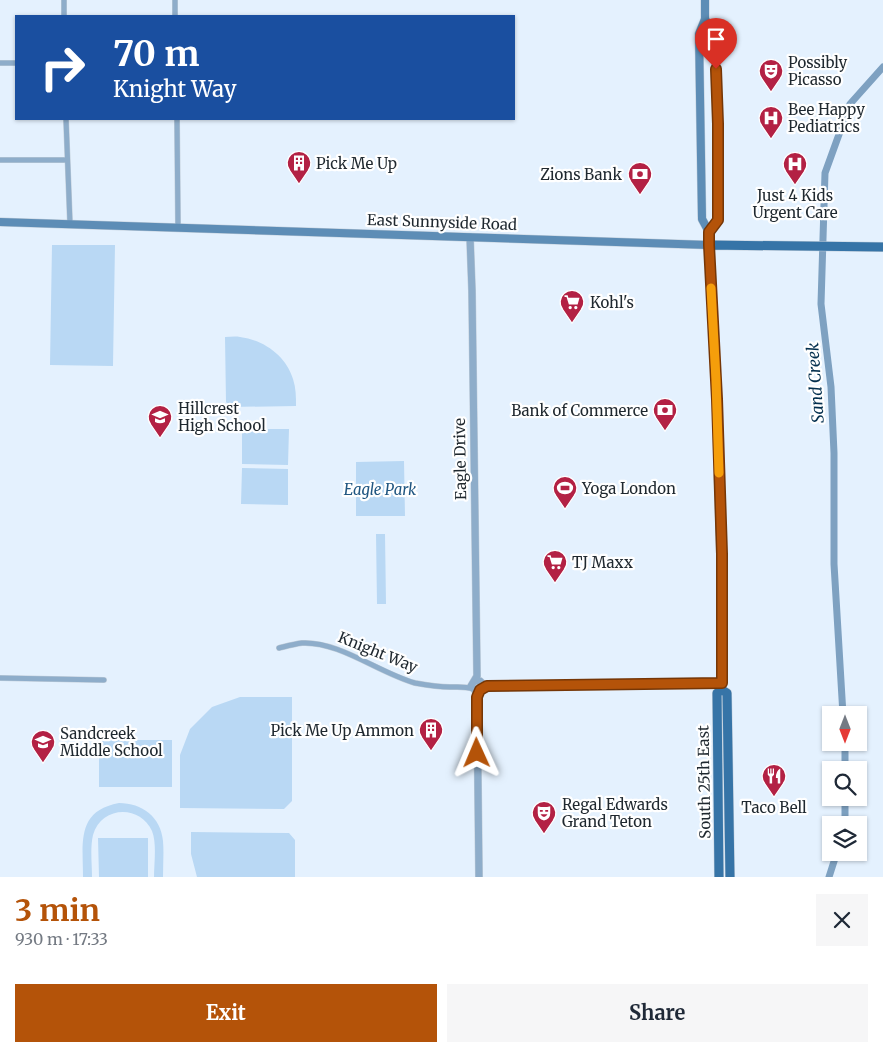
<!DOCTYPE html>
<html lang="en">
<head>
<meta charset="utf-8">
<style>
  body { margin:0; font-family:Merriweather,serif; background:#f6f6f7; color:#1f2937; height:100vh; display:flex; flex-direction:column; font-size:19px; white-space:nowrap }
  * { box-sizing:border-box; margin:0 }
  p { font-size:16px; color:#747a83 }
  .icon { flex:none; width:28px; height:28px; fill:none; stroke:currentColor; stroke-width:2; stroke-linecap:round; stroke-linejoin:round }
  .map { position:relative; height:877px; overflow:hidden }
  .details { display:flex; flex-direction:column; background:#fff; flex:1 }
  .details>* { flex:none }
  .top-card { position:absolute; left:15px; top:15px; width:500px; height:105px; border-radius:0px; box-shadow:0 1px 4px #0004; background:#1a4fa0; color:#fff; overflow:hidden }
  .needle { width:32px; rotate:180deg }
  .fabs { position:absolute; left:822px; top:706px; display:grid; gap:10px }
  .fabs a { display:grid; place-items:center; width:45px; height:45px; border-radius:0px; background:#fff; box-shadow:0 1px 4px #0004; font-size:25px }
  .pin { position:absolute; display:grid; place-items:center; width:42px; height:42px; color:#fff; margin:-51px -21px; border-radius:50% 50% 50% 0; rotate:-45deg; box-shadow:0 0 5px #0007 }
  .pin .icon { rotate:45deg }
  .me { position:absolute; width:55px; margin:-28px; rotate:359deg; stroke-linejoin:round; filter:drop-shadow(0 0 4px #0008) }
  .turn { display:flex; align-items:center; gap:18px; height:105px; padding:0 15px; font-size:22px }
  .turn .icon { width:65px; height:65px; stroke-width:2.5 }
  .turn b { display:block; font-size:35px; line-height:42px }
  .round { display:grid; place-items:center; flex:none; width:52px; height:52px; border-radius:0px; background:#f6f6f7 }
  .headline { display:flex; align-items:center; justify-content:space-between; height:85px; padding:0 15px }
  h1 { font-size:30px; font-weight:700; line-height:38px; color:#b45309 }
  .button { display:flex; gap:10px; margin-top:auto; padding:10px 15px }
  .button a { flex:1; height:58px; border-radius:0px; background:#b45309; color:#fff; font-size:20px; font-weight:700; line-height:58px; text-align:center }
  .button a+a { background:#f6f6f7; color:#1f2937 }
  .map>svg:first-child { display:block }
  .green { fill:#b9d8f4 }
  .lines { fill:none; stroke-linecap:round; stroke-linejoin:round }
  .canal { stroke:#7ea1c1; stroke-width:7 }
  .minor-casing { stroke:#c1cdd9; stroke-width:6 }
  .tertiary-casing { stroke:#c1cdd9; stroke-width:8 }
  .secondary-casing { stroke:#c1cdd9; stroke-width:9 }
  .primary-casing { stroke:#c1cdd9; stroke-width:10 }
  .minor { stroke:#8eadca; stroke-width:5 }
  .tertiary { stroke:#8eadca; stroke-width:7 }
  .secondary { stroke:#5d8db6; stroke-width:8 }
  .primary { stroke:#3674a7; stroke-width:9 }
  .route-casing { stroke:#753606; stroke-width:12 }
  .route { stroke:#b45309; stroke-width:9 }
  .slow { stroke:#f59e0b; stroke-width:9 }
  .labels { text-anchor:middle; dominant-baseline:central; stroke-width:4.5; stroke-linejoin:round; paint-order:stroke }
  .poi-label { font-size:15px; fill:#1f282f; stroke:#fff; text-anchor:start }
  .street-label { font-size:15px; fill:#1f282f; stroke:#fff }
  .park-label { font-size:15px; font-style:italic; fill:#205681; stroke:#fff }
  .water-label { font-size:16px; font-style:italic; fill:#032f4e; stroke:#fff }
</style>
</head>
<body>
<div class="map">
<svg width="883" height="877" viewBox="0 0 883 877">
  <rect width="100%" height="100%" fill="#e4f1fe"/>
  <path class="green" d="M52,245h63l-2,121 -63,-1z
    M225,337c5,0 10,-1 15,0 24,3 46,19 53,42 3,9 3,18 3,27l-66,1 -4,-5z
    M242,429h47l-1,36 -46,-1z
    M404,461l1,55h-49v-54z
    M242,468l46,1v36l-47,-1z
    M376,534h9l1,70h-9z
    M240,697h52v104l-8,8 -104,-1v-53l10,-26 22,-22z
    M99,740h73v47h-73z
    M119,803c23,0 42,14 44,38 1,12 0,24 0,36h-9c0,-13 3,-34 -2,-46 -12,-27 -51,-25 -59,4 -3,13 -1,29 -1,42h-9c0,-34 -7,-66 36,-74z
    M191,832l98,1 6,7v37h-98l-6,-23z
    M98,838h50v39h-49z"/>
  <g class="lines">
    <path class="canal" d="M843,715l-9,-151v-111l-3,-66 -10,-83 4,-131 25,-69 33,-37
      M845,742v28
      M845,798v27
      M829,877l8,-25"/>
    <g class="minor-casing">
      <path id="minor" d="M64,0v16
        M175,0v16
        M0,63h16
        M66,119l4,105
        M177,119l1,108
        M0,160h67
        M279,648c8,-2 15,-4 23,-5 37,-2 77,30 113,40 11,2 23,4 35,4 8,0 15,-1 23,2
        M0,678l104,2"/>
    </g>
    <g class="tertiary-casing">
      <path id="tertiary" d="M470,237l2,54 5,385 -3,5
        M482,688l5,-2 235,-3
        M475,690h5l2,-2v-5l-2,-2h-6l-3,5 4,4 2,7 2,180"/>
    </g>
    <g class="secondary-casing">
      <path id="secondary" d="M705,19l9,15 2,35 2,55v96l-9,12
        M0,222l709,23v-13l-7,-13 -3,-185 6,-15v-19"/>
    </g>
    <g class="primary-casing">
      <path id="primary" d="M722,683l-1,-129 -5,-174 -7,-135 174,2
        M719,877l-2,-184 5,-3 5,3 3,184"/>
    </g>
    <use href="#minor" class="minor"/>
    <use href="#tertiary" class="tertiary"/>
    <use href="#secondary" class="secondary"/>
    <use href="#primary" class="primary"/>
  </g>
  <g class="lines">
    <g class="route-casing">
      <path id="route" d="M477,753v-56l3,-7 7,-4 235,-3v-129l-5,-155 -8,-154v-13l9,-12v-96l-2,-55"/>
    </g>
    <use href="#route" class="route"/>
    <path class="slow" d="M711,288l5,92 3,93"/>
  </g>
  <defs>
    <g id="theatre-pin" transform="scale(1.25)"><path d="M0 17L-7.5 6A9.5 9.5 0 1 1 7.5 6Z" fill="#b32144" stroke="#fff"/><path d="M-5-5.5Q0-4 5-5.5V0Q5 5 0 6Q-5 5-5 0ZM-3.3-2.5H-1v1.5H-3.3ZM1-2.5H3.3v1.5H1ZM-2.8 1Q0 5.5 2.8 1Z" fill="#fff"/></g>
    <g id="hospital-pin" transform="scale(1.25)"><path d="M0 17L-7.5 6A9.5 9.5 0 1 1 7.5 6Z" fill="#b32144" stroke="#fff"/><path d="M-5-5h3v3.5h4V-5h3V5h-3V1.5h-4V5h-3Z" fill="#fff"/></g>
    <g id="building-pin" transform="scale(1.25)"><path d="M0 17L-7.5 6A9.5 9.5 0 1 1 7.5 6Z" fill="#b32144" stroke="#fff"/><path d="M-4-6H4V6H1V3H-1V6H-4ZM-2.5-4.3h1.7v1.8h-1.7ZM.8-4.3h1.7v1.8H.8ZM-2.5-1h1.7V.8h-1.7ZM.8-1h1.7V.8H.8Z" fill="#fff"/></g>
    <g id="bank-pin" transform="scale(1.25)"><path d="M0 17L-7.5 6A9.5 9.5 0 1 1 7.5 6Z" fill="#b32144" stroke="#fff"/><path d="M-6-4H6V4H-6ZM0-2.3a2.3 2.3 0 1 0 0 4.6a2.3 2.3 0 1 0 0-4.6Z" fill="#fff"/></g>
    <g id="supermarket-pin" transform="scale(1.25)"><path d="M0 17L-7.5 6A9.5 9.5 0 1 1 7.5 6Z" fill="#b32144" stroke="#fff"/><path d="M-6-5.5h2.5l.6 2H6L4.5 2H-2.5L-4.4-4H-6ZM-1.5 3.2a1.3 1.3 0 1 0 .1 0ZM3 3.2a1.3 1.3 0 1 0 .1 0Z" fill="#fff"/></g>
    <g id="school-pin" transform="scale(1.25)"><path d="M0 17L-7.5 6A9.5 9.5 0 1 1 7.5 6Z" fill="#b32144" stroke="#fff"/><path d="M0-5L7-2L0 1L-7-2ZM-4 1L0 2.5L4 1V4Q0 6-4 4Z" fill="#fff"/></g>
    <g id="stadium-pin" transform="scale(1.25)"><path d="M0 17L-7.5 6A9.5 9.5 0 1 1 7.5 6Z" fill="#b32144" stroke="#fff"/><path d="M0-5a6.5 5 0 1 0 0 10a6.5 5 0 1 0 0-10ZM-3.5-1.8h7v3.6h-7Z" fill="#fff"/></g>
    <g id="restaurant-pin" transform="scale(1.25)"><path d="M0 17L-7.5 6A9.5 9.5 0 1 1 7.5 6Z" fill="#b32144" stroke="#fff"/><path d="M-5-6h1v4h1v-4h1v4h1v-4h1v5L-1.5 .5V6h-2V.5L-5-1ZM5-6V6H3V1.5H1.5Q1.5-4 5-6Z" fill="#fff"/></g>
  </defs>
  <g fill-rule="evenodd">
    <use href="#theatre-pin" x="771" y="71"/>
    <use href="#hospital-pin" x="771" y="118"/>
    <use href="#building-pin" x="299" y="163"/>
    <use href="#hospital-pin" x="795" y="164"/>
    <use href="#bank-pin" x="640" y="174"/>
    <use href="#supermarket-pin" x="572" y="302"/>
    <use href="#bank-pin" x="665" y="410"/>
    <use href="#school-pin" x="160" y="417"/>
    <use href="#stadium-pin" x="565" y="488"/>
    <use href="#supermarket-pin" x="555" y="562"/>
    <use href="#building-pin" x="431" y="730"/>
    <use href="#school-pin" x="43" y="742"/>
    <use href="#restaurant-pin" x="774" y="776"/>
    <use href="#theatre-pin" x="544" y="813"/>
  </g>
  <g class="labels">
    <g class="poi-label">
      <text x="788" y="62">Possibly<tspan x="788" dy="17">Picasso</tspan></text>
      <text x="788" y="109">Bee Happy<tspan x="788" dy="17">Pediatrics</tspan></text>
      <text x="316" y="163">Pick Me Up</text>
      <text x="622" y="174" text-anchor="end">Zions Bank</text>
      <text x="795" y="195" text-anchor="middle">Just 4 Kids<tspan x="795" dy="17">Urgent Care</tspan></text>
      <text x="590" y="302">Kohl's</text>
      <text x="178" y="408">Hillcrest<tspan x="178" dy="17">High School</tspan></text>
      <text x="648" y="410" text-anchor="end">Bank of Commerce</text>
      <text x="582" y="488">Yoga London</text>
      <text x="572" y="562">TJ Maxx</text>
      <text x="414" y="730" text-anchor="end">Pick Me Up Ammon</text>
      <text x="60" y="733">Sandcreek<tspan x="60" dy="17">Middle School</tspan></text>
      <text x="562" y="804">Regal Edwards<tspan x="562" dy="17">Grand Teton</tspan></text>
      <text x="774" y="807" text-anchor="middle">Taco Bell</text>
    </g>
    <g class="street-label">
      <text transform="translate(442 222) rotate(2)">East Sunnyside Road</text>
      <text transform="translate(460 459) rotate(-91)">Eagle Drive</text>
      <text transform="translate(378 652) rotate(22)">Knight Way</text>
      <text transform="translate(704 782) rotate(-91)">South 25th East</text>
    </g>
    <g class="park-label">
      <text x="380" y="489">Eagle Park</text>
    </g>
    <g class="water-label">
      <text transform="translate(815 383) rotate(-94)">Sand Creek</text>
    </g>
  </g>
</svg>
<div class="fabs">
<a><svg class="needle" viewBox="-14 -14 28 28"><path d="M0-13l5 13h-10z" fill="#e53935"/><path d="M0 13l5-13h-10z" fill="#747a83"/></svg></a>
<a><svg class="icon" aria-label="search" viewBox="0 0 24 24"><circle cx="10" cy="10" r="6"/><path d="M15 15l6 6"/></svg></a>
<a><svg class="icon" aria-label="layers" viewBox="0 0 24 24"><path d="M12 4l9 5-9 5-9-5zM3 14l9 5 9-5"/></svg></a>
</div>
<div class="pin" style="left:716px;top:69px;background:#d93025"><svg class="icon" aria-label="arrive" viewBox="0 0 24 24"><path d="M6 21V4h12l-3 4 3 4H6"/></svg></div>
<svg class="me" style="left:477px;top:753px" viewBox="-20 -20 40 40"><path d="M0-17L14 15 0 8-14 15z" fill="#b45309" stroke="#fff" stroke-width="4"/></svg>
<div class="top-card">
<div class="turn"><svg class="icon" aria-label="right" viewBox="0 0 24 24"><path d="M7 20v-9h11M14 6l5 5-5 5"/></svg><div><b>70 m</b>Knight Way</div></div>
</div>
</div>
<section class="details">
<div class="headline"><div><h1>3 min</h1><p>930 m · 17:33</p></div><a class="round"><svg class="icon" aria-label="close" viewBox="0 0 24 24"><path d="M6 6l12 12M18 6L6 18"/></svg></a></div>
<div class="button"><a>Exit</a><a>Share</a></div>
</section>
</body>
</html>
